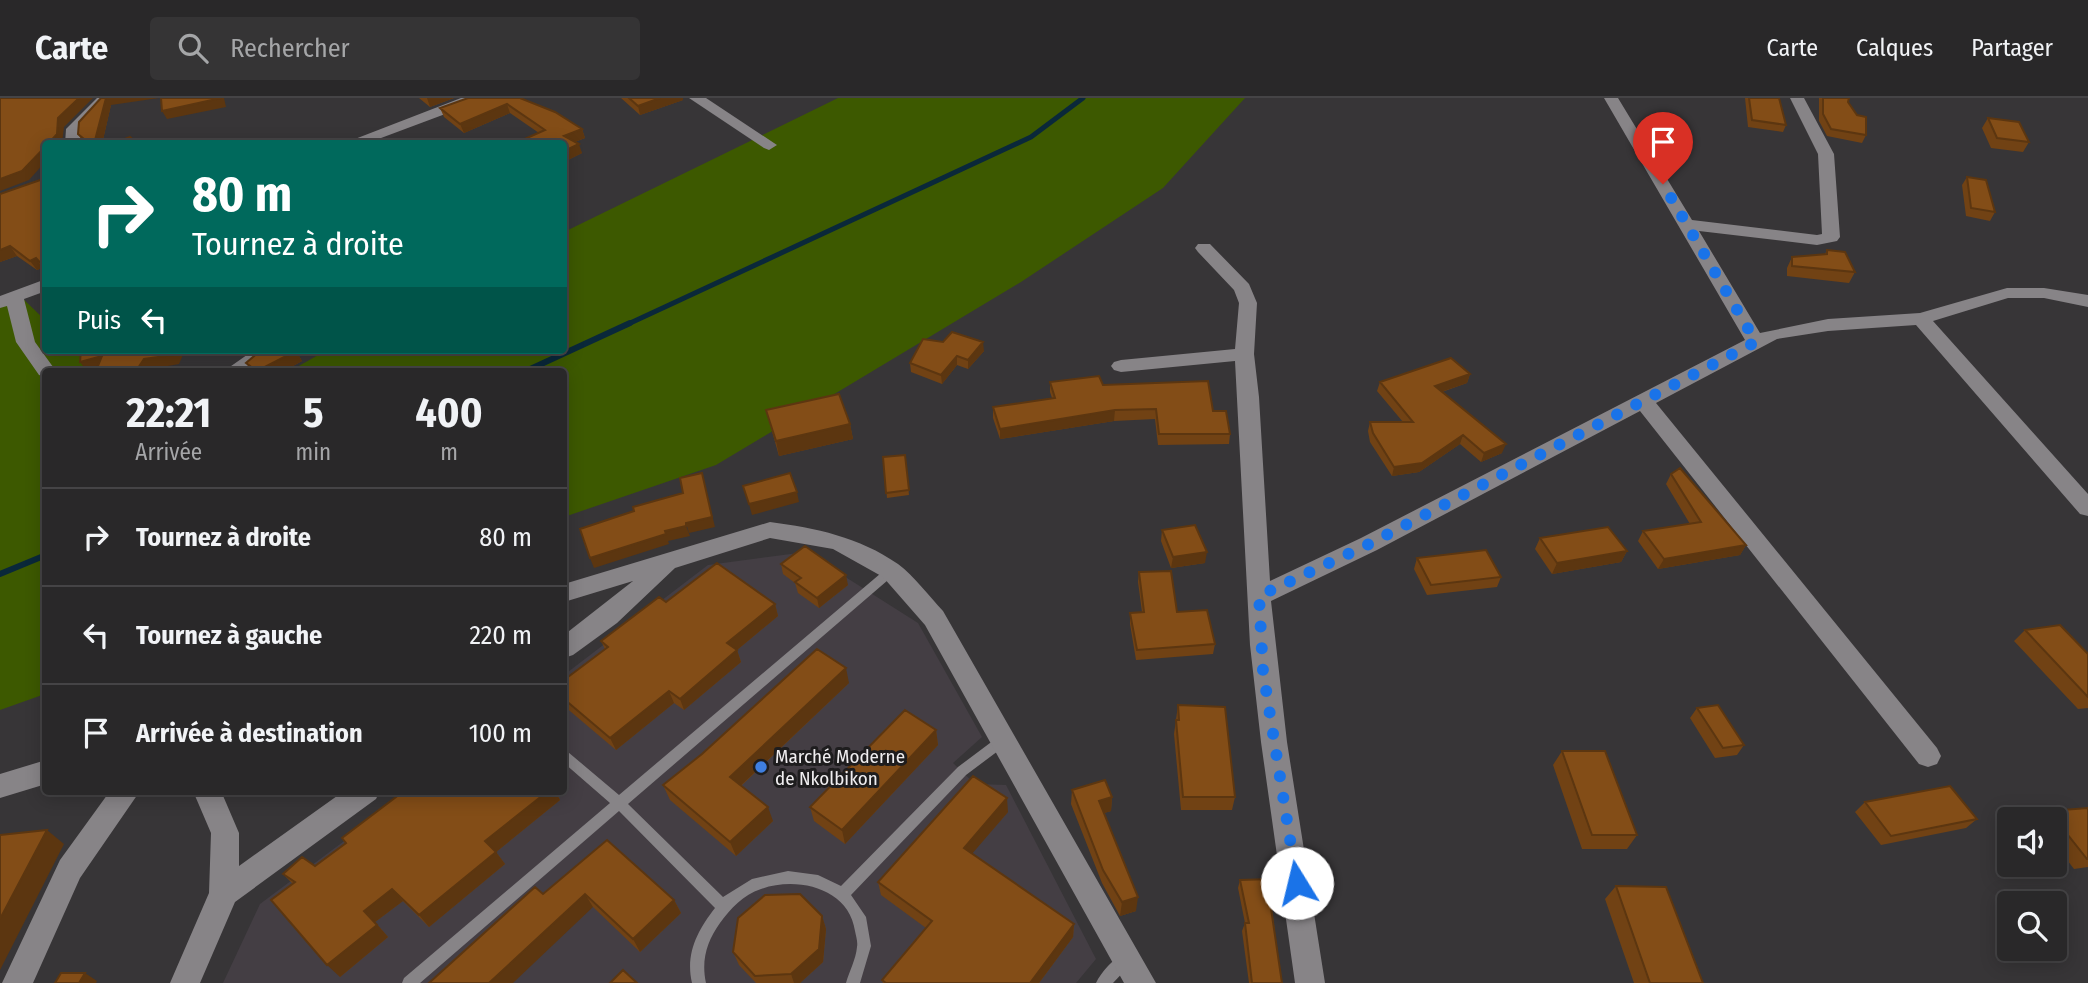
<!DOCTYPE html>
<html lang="fr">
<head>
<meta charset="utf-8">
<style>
  body { margin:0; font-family:"Fira Sans Condensed",sans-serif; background:#353435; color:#f1f3f6; height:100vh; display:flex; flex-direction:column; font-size:26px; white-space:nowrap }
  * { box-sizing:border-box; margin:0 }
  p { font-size:23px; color:#a5a6a8 }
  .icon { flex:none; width:38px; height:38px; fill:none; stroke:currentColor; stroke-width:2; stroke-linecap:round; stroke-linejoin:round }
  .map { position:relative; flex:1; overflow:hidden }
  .side { position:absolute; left:42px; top:270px; width:525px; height:427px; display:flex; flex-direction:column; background:#292829; border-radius:7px; box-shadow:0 4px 18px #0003,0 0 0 2px #454446 }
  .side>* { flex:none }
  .banner { position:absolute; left:42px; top:42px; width:525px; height:214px; border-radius:7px; box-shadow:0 4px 18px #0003,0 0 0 2px #454446; background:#00695c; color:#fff; overflow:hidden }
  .fabs { position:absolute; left:1997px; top:709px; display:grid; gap:14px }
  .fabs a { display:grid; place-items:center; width:70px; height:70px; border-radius:7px; background:#292829; box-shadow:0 4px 18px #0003,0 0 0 2px #454446; font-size:35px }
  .pin { position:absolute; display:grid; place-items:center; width:60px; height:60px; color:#fff; margin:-72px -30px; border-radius:50% 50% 50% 0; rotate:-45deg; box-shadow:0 0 7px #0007 }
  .pin .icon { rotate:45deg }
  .me { position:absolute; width:77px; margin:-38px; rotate:351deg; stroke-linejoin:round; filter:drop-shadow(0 0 5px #0008) }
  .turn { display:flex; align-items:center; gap:24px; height:147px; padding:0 35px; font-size:32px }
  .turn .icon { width:91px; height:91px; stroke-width:2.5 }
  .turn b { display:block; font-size:49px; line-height:60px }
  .then { display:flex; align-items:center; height:66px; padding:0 35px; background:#0003; gap:14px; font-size:26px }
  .eta { display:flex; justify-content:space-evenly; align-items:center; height:119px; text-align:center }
  .eta b { font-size:42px; font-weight:700; line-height:49px }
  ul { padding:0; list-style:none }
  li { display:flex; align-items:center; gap:21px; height:98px; padding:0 35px; border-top:2px solid #454446 }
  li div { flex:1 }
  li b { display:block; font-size:26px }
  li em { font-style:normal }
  header { display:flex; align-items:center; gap:42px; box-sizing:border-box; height:98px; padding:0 35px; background:#292829; border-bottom:2px solid #454446 }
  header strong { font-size:33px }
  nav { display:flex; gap:38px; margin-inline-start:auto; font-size:24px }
  .search { width:490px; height:63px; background:#353435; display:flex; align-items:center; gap:18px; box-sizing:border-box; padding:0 24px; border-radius:7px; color:#a5a6a8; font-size:26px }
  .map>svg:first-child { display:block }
  .built { fill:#443e44 }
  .green { fill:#3d5900 }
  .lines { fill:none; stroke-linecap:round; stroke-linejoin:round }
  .stream-far1 { stroke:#0a283a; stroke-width:5 }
  .stream { stroke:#0a283a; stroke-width:6 }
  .service { fill:#878487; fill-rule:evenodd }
  .minor { fill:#878487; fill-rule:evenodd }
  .wall { fill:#714214 }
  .shaded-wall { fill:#5c3610 }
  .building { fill:#834d17; stroke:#5c3610; stroke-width:2 }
  .route { stroke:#1a73e8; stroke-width:12; stroke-dasharray:0 21.6 }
  .shop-dot { fill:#3f7fe0; stroke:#1e1d1e; stroke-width:2.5 }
  .labels { text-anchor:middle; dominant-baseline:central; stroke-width:6; stroke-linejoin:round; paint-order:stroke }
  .poi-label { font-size:19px; fill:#f0eef0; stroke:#1e1d1e; text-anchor:start }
</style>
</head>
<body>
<header>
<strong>Carte</strong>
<div class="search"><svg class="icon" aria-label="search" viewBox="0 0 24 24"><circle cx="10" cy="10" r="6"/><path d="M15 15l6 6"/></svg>Rechercher</div>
<nav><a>Carte</a><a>Calques</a><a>Partager</a></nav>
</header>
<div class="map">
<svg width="2088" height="885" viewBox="0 0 2088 885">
  <rect width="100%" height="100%" fill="#373537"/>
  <path class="built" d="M806,454l112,71 64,114 -29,26 22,21 31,1 90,174 -20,24h-853l37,-79 151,-113h153v-116l144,-110z"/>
  <path class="green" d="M838,0h407l-82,90 -142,94 -305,183 -152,52v-146h-274l37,-21h237v-118z
    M17,195l28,27 1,30h31l22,21h-53l-1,323 -45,16v-411z"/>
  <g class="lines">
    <path class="stream-far1" d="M626,227l405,-188 52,-39"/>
    <path class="stream" d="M526,273l104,-48
      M0,476l46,-19"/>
    <path class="service" d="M891,469l4,1 1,3 -1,3 -267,230 95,93 29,-18 36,-8 30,4 23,11 117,-119 40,-30 4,-1 4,1 2,4 -2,4 -40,30 -115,120 15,22 5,29 -11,37h-14c3,-11 10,-24 11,-36 1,-5 -1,-11 -2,-16 -6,-43 -58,-55 -94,-42 -18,6 -30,19 -41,34 -13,18 -19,37 -14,60h-14c-7,-30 6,-53 23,-75l-96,-97 -199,172h-18l2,-5 206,-175 -46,-40v-12l4,1 51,43 268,-227z
      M1125,855l5,2 2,5 -2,5 -17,18h-17c5,-11 18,-25 29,-30z"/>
    <path class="minor" d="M97,0h15l-30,32 -1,14h-16l1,-15z
      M461,0h21l-2,3 -115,43h-23z
      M689,0h17l71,47 -8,5 -5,-2z
      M1604,0h14l74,122 125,15 5,-1 -4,-80 -28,-56h14l30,56 6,83 -3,4 -20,4 -118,-14 61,102 68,-14 92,-6 87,-25h37l44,7v12l-44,-9h-36l-75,23 155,173v22l-8,-2 -164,-189 -88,6 -51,8 -121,64 281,345 4,8 -4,8 -9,3 -9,-3 -279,-353 -263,139 -106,51 16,141 38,241h-30l-34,-241 -11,-97 -15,-284 -114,11 -7,-2 -3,-4 3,-4 7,-2 114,-11 4,-46 -5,-13 -36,-38 -3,-4 3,-4h12l39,40 8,19 -3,51 5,43 11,184 91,-43 384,-198z
      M46,181v12l-22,8 11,43 21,29h-10v6l-7,-2 -23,-33 -9,-36 -7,2v-12z
      M254,252h22l-24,21h-28z
      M770,424c46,6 89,15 128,42 16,12 31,32 45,47l213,372h-32l-199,-358 -42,-48 -50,-28 -63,-11 -95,30 -58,55 -44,32 -9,3v-23l69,-54 -69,21v-18z
      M46,662v24l-46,14v-24z
      M110,693h30l-60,87 -47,105h-31l58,-123z
      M193,693h28l18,42v33l105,-75h36l-4,8 -141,103 -35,81h-30l39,-90 2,-60z"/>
  </g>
  <path class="wall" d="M419,0h35l-24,9z
    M520,0l62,31 3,9 -10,4 7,11 -18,9v-18h-44v-3l19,-8 -29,-20 -46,20 -20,-16 -4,-9z
    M621,0h62v2l-43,15z
    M1745,0h34l7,27 -3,7 -35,-5z
    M1819,0h30l-1,4 18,33 -4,8 -35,-7 -8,-15z
    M111,7l-9,39h-18l-6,-10z
    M1988,20l41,24 -6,10 -32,-4 -9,-20z
    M1967,79l28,35 -5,9 -24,-5 -4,-31z
    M46,80v93l-4,-3 -5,2 -20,-14 -17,6v-68z
    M1827,152l28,22 -6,11 -62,-7v-8l5,-11 33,-3z
    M943,244l41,9 -16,18 -11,-4 -15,19 -31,-12 -1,-9z
    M296,253l6,10 -18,10h-33l-5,-8z
    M1470,276l-3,9 -25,9 60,61 -21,9 -21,-18 -41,28 -27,4 -22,-34 -2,-11 2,-9h33l-26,-31 3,-9z
    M1050,284l163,29 17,23 -1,10 -71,1 -3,-26 -41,2 -114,18 -7,-21v-11l59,-9 -2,-6z
    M766,312l84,14 3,15 -74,17z
    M905,357l4,40 -22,3 -4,-41z
    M1671,376l75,71 -6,10 -82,14 -20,-28 5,-10 47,-7 -24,-40z
    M1162,432l43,33 -34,5 -10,-27z
    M1540,440l87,13 -6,11 -69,12 -17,-25z
    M1417,460l84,19 -4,10 -70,8 -13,-26z
    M781,466l67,21 -29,23 -21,-15 -3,-10 -12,-9z
    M1139,474l38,40 38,32 -2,10 -77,6 -6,-36v-11l12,-1 -4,-30z
    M666,504l109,2 3,12 -41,34 4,12 -57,48 -10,-7 -58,47 -52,-44v-26l41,-31 -4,-8z
    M2025,532l63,24v54l-10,1 -64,-68z
    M849,585l-108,103 32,35 -37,35 -66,-56 -7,-15z
    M1178,607l57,92 -3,13h-51l-7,-76z
    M1697,610l47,37 -7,10 -22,3 -25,-40z
    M936,632l2,15 -93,99 -31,-23 -4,-14z
    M1562,653l75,84 -10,14h-45l-29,-84z
    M1072,692l40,7 -1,14 -7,2 32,98 -16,5 -18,-33 -31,-79z
    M404,693h151l5,9 -64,52 9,12 -76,63 -26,-26 -28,21 13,15 -48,40 -47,-93 -10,-10 32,-8 31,-23z
    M1865,704l112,17 -11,9 -85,17 -26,-33z
    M2088,710v59l-14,2 -20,-26v-24h-14l9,-8z
    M1008,714l-36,41 102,71 -1,13 -34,46h-156l-1,-3 44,-52 -45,-33 -3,-13z
    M607,742l67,60 7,13 -41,39 -47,-45 -50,-13z
    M1240,782l37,22 -3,8h-2l10,73h-33l-7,-52 3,-8 -7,-35z
    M1616,788l87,97h-69l-29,-84z
    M822,818l4,13 -3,33 -23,21h-44l-17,-18 -6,-13z"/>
  <path class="shaded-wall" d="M79,0h14l-29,29 -2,16 -14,1 10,-26z
    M106,0h53l-48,7 -9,39h-8z
    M221,0h3l2,9 -59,12 -5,-8z
    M427,0h27l-24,9z
    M660,0h23v2l-43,15 -2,-9z
    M507,6l3,9 -46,20 -4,-9z
    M582,31l3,9 -18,7 -3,-9z
    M579,46l3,9 -18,9v-11z
    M46,48v15l-17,19 -29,11v-12z
    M10,148l7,10 -17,6v-12z
    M36,160l6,10 -5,2 -7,-9z
    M983,244l1,9 -16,18v-9z
    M175,252h10l-6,14 -28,5 -2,2h-27l22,-12z
    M296,253l6,10 -18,10h-27z
    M102,258l7,10 -22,5 -7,-9z
    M957,258v9l-15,19 -1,-9z
    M1470,276l-3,9 -35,12 3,-9z
    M1115,312l-1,11 -114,18v-10z
    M850,326l3,15 -74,17 -3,-15z
    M1463,337l-3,9 -41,28 -27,4 2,-9z
    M1506,346l-4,9 -21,9 3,-9z
    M702,375l13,54 -26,6 -3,-10z
    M797,394l2,10 -47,13 -3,-11z
    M686,428l4,10 -22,5 -3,-10z
    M666,436l3,10 -75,24 -4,-10z
    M1746,447l-6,10 -82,14 6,-10z
    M1627,453l-6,11 -69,12 5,-11z
    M1207,454l-2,11 -34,5 2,-11z
    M846,477l2,10 -29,23 -2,-10z
    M775,506l3,12 -47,39 -4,-12z
    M737,552l4,12 -57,48 -4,-11z
    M846,570l3,15 -114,108 -5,-14z
    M669,593l5,12 -58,47 -6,-12z
    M936,632l2,15 -93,99 -3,-14z
    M548,693h7l5,9 -64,52 9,12 -76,63 -10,-12 66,-74z
    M1112,699l-1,14 -13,4 1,-14z
    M1007,700l1,14 -43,50 -1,-14z
    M768,709l5,14 -37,35 -6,-14z
    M47,732l17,14 -64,126v-51z
    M392,791l11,12 -28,21 13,15 -48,40 -13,-12 37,-54z
    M585,796l8,13 -80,76h-24z
    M1138,799l-2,14 -16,5 2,-14z
    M674,802l7,13 -41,39 -7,-13z
    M822,818l4,13 -3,33 -23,21h-6l-3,-9z
    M1074,826l-1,13 -34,46h-9z
    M85,875l12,8 -1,2h-17z"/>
  <path class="building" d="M0,0h79l-21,20 -1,16 -9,10h-2v2l-24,25 -22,8z
    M101,0h5l-12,46h-4l-12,-10 1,-12z
    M161,0h60l-59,13z
    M468,0h52l35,14 27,17 -18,7 15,8 -15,7v-7h-40l-4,-3 25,-11 -38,-26 -47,20 -20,-16z
    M629,0h31l-22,8z
    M1749,0h30l7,27 -34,-5z
    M1823,0h26l-1,4 9,13 9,2v18l-35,-6 -8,-15z
    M1988,20l31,4 10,20 -32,-4z
    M130,39l8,7h-26z
    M1967,79l19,3 9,32 -24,-4z
    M46,80v91l-10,-11 -6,3 -20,-15 -10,4v-56z
    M1827,152l18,2 10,20 -63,-6v-9l35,-3z
    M952,234l31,10 -15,18 -11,-4 -16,19 -31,-12 13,-24 20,3z
    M81,252h94l-2,5 -29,4 -6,9 -16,3h-26l6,-15 -22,6z
    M261,252h34l1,1 -39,20 -11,-8z
    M1451,260l19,16 -35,12 71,58 -22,9 -21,-18 -41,28 -28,4 -21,-34 -3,-11h43l-33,-40z
    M1099,278l4,9 105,-4 5,30h13l4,23h-71l-3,-25 -41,1 -115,19 -7,-22 62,-9 -5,-16z
    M839,296l11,30 -74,17 -10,-31z
    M905,357l4,35 -23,3 -3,-36z
    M1680,370l66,77 -82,14 -21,-28 58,-9 -30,-48z
    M702,375l10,44 -26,6v3l-21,5 1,3 -76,24 -10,-29 54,-18 -1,-4 50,-14 -3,-15z
    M790,375l7,19 -48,12 -6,-18z
    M1195,427l12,27 -34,5 -11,-27z
    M1608,429l19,24 -70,12 -17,-25z
    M805,448l41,29 -29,23 -22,-16 6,-4 -20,-14z
    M1486,452l15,27 -70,8 -14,-27z
    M717,465l58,41 -48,39 10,7 -57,49 -11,-8 -59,47 -46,-39v-19l44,-33 -7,-6 58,-44 7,5z
    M1171,473l6,41 30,-2 8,34 -78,6 -7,-37 14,-1 -5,-40z
    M2060,527l28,29v43l-63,-67z
    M817,551l29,19 -116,109 38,30 -38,35 -67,-57 39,-31z
    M1178,607l47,2 10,90h-52l-7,-77h3z
    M1718,607l26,40 -21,3 -26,-40z
    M905,612l31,20 -94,100 -32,-23z
    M1562,653h43l32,84h-45z
    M973,678l34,22 -43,50 110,76 -44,59h-144l-4,-3 50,-59 -54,-39z
    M1105,682l7,17 -13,4 39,96 -16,5 -19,-32 -31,-80z
    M1950,688l27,33 -86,17 -26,-34z
    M404,693h144l-63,50 11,11 -77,63 -27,-26 -28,22 13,14 -50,40 -56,-65 24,-18 -12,-8 19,-17 13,9 31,-23 -4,-5z
    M2088,710v51h-1l-38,-48z
    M47,732l-47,89v-84z
    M607,742l67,60 -41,39 -48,-45 -96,89h-60l106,-96 8,7z
    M1272,781l5,23h-7l12,81h-30l-7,-60h4l-9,-43z
    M1616,788l50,1 37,96h-53z
    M800,796l22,22 -3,33 -28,25 -36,2 -22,-24 5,-34 27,-23z
    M623,872l14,13h-27z
    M61,875h24l-6,10h-24z"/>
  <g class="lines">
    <path class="route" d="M1297,785l-34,-212 -4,-75 110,-52 387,-202 -93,-158"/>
  </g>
  <circle class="shop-dot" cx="761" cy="669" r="7"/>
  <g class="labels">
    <g class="poi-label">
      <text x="775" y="658">Marché Moderne<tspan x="775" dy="22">de Nkolbikon</tspan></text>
    </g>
  </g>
</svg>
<div class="fabs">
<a><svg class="icon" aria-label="sound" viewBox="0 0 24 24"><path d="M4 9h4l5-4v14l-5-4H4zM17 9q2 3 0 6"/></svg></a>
<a><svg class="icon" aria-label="search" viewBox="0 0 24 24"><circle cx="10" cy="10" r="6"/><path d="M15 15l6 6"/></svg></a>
</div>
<div class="pin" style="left:1663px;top:86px;background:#d93025"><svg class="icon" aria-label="arrive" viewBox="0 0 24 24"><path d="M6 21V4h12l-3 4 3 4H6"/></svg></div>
<svg class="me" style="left:1297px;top:785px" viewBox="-20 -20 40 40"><circle r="19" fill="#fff"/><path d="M0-13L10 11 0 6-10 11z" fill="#1a73e8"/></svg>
<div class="banner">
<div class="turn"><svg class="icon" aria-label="right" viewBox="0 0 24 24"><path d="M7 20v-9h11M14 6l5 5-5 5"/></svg><div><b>80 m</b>Tournez à droite</div></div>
<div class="then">Puis<svg class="icon" aria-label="left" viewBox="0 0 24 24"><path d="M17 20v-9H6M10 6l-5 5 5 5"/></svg></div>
</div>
<section class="side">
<div class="eta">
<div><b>22:21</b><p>Arrivée</p></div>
<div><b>5</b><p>min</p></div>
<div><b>400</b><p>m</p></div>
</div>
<ul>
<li><svg class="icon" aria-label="right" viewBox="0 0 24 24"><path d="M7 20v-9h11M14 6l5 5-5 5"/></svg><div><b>Tournez à droite</b></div><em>80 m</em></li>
<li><svg class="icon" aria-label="left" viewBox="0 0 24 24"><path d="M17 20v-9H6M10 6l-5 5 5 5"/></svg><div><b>Tournez à gauche</b></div><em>220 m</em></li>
<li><svg class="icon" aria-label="arrive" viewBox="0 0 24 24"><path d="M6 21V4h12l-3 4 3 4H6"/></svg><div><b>Arrivée à destination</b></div><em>100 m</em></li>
</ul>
</section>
</div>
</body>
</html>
